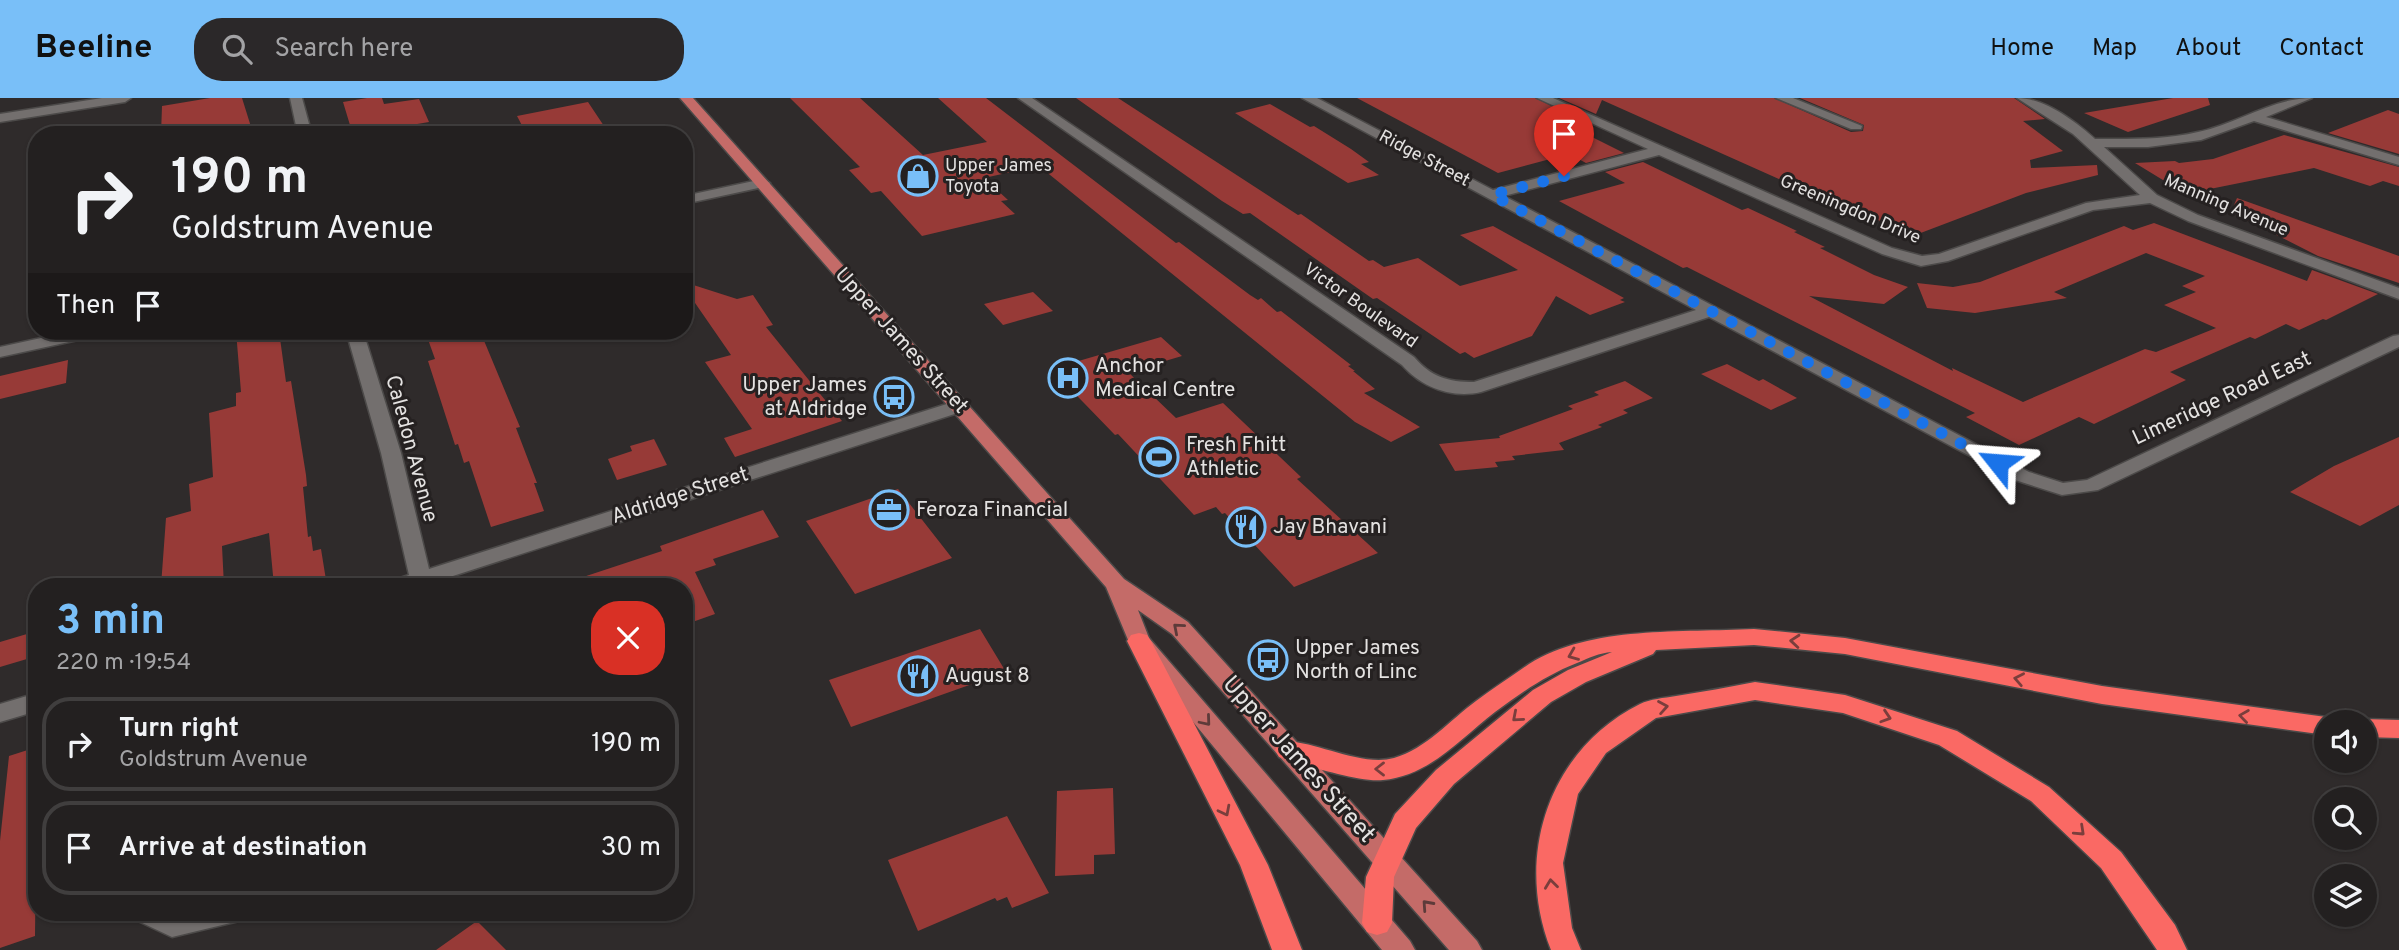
<!DOCTYPE html>
<html lang="en">
<head>
<meta charset="utf-8">
<style>
  body { margin:0; font-family:Overpass,sans-serif; background:#2b2829; color:#f1f3f6; height:100vh; display:flex; flex-direction:column; font-size:26px; white-space:nowrap }
  * { box-sizing:border-box; margin:0 }
  p { font-size:23px; color:#a3a3a5 }
  .icon { flex:none; width:38px; height:38px; fill:none; stroke:currentColor; stroke-width:2; stroke-linecap:round; stroke-linejoin:round }
  .map { position:relative; flex:1; overflow:hidden }
  .drawer { position:absolute; left:28px; top:480px; width:665px; height:343px; display:flex; flex-direction:column; background:#232020; border-radius:28px; box-shadow:0 2px 5px #0004,0 0 0 2px #403e3e }
  .drawer>* { flex:none }
  .banner { position:absolute; left:28px; top:28px; width:665px; height:214px; border-radius:28px; box-shadow:0 2px 5px #0004,0 0 0 2px #403e3e; background:#232020; color:#f1f3f6; overflow:hidden }
  .buttons { position:absolute; left:2314px; top:612px; display:grid; gap:14px }
  .buttons a { display:grid; place-items:center; width:63px; height:63px; border-radius:50%; background:#232020; box-shadow:0 2px 5px #0004,0 0 0 2px #403e3e; font-size:35px }
  .pin { position:absolute; display:grid; place-items:center; width:60px; height:60px; color:#fff; margin:-72px -30px; border-radius:50% 50% 50% 0; rotate:-45deg; box-shadow:0 0 7px #0007 }
  .pin .icon { rotate:45deg }
  .me { position:absolute; width:77px; margin:-38px; rotate:298deg; stroke-linejoin:round; filter:drop-shadow(0 0 5px #0008) }
  .turn { display:flex; align-items:center; gap:24px; height:147px; padding:0 28px; font-size:32px }
  .turn .icon { width:91px; height:91px; stroke-width:2.5 }
  .turn b { display:block; font-size:49px; line-height:60px }
  .then { display:flex; align-items:center; height:66px; padding:0 28px; background:#0003; gap:14px; font-size:26px }
  .round { display:grid; place-items:center; flex:none; width:74px; height:74px; border-radius:28px; background:#2b2829 }
  .summary { display:flex; align-items:center; justify-content:space-between; height:119px; padding:0 28px }
  h1 { font-size:42px; font-weight:700; line-height:52px; color:#79bff8 }
  ul { padding:0; list-style:none }
  li { display:flex; align-items:center; gap:21px; height:94px; margin:0 14px 10px; padding:0 14px; border:4px solid #403e3e; border-radius:28px }
  li div { flex:1 }
  li b { display:block; font-size:26px }
  li em { font-style:normal }
  header { display:flex; align-items:center; gap:42px; box-sizing:border-box; height:98px; padding:0 35px; background:#79bff8; color:#111 }
  header strong { font-size:33px }
  nav { display:flex; gap:38px; margin-inline-start:auto; font-size:24px }
  .search { width:490px; height:63px; background:#2b2829; display:flex; align-items:center; gap:18px; box-sizing:border-box; padding:0 24px; border-radius:28px; color:#a3a3a5; font-size:26px }
  .map>svg:first-child { display:block }
  .building { fill:#973a37 }
  .lines { fill:none; stroke-linecap:round; stroke-linejoin:round }
  .street-casing { stroke:#4c4a49; stroke-width:3 }
  .secondary-casing { stroke:#4c4a49; stroke-width:3 }
  .primary-casing { stroke:#4c4a49; stroke-width:3 }
  .highway-casing { stroke:#4c4a49; stroke-width:3 }
  .street { fill:#736f6e; fill-rule:evenodd }
  .secondary { fill:#736f6e; fill-rule:evenodd }
  .primary { fill:#c46b68; fill-rule:evenodd }
  .highway { fill:#fa6964; fill-rule:evenodd }
  .oneway { stroke:#5d3b3a }
  .oneway2 { stroke:#7a3e3c }
  .route { stroke:#1a73e8; stroke-width:12; stroke-dasharray:0 21.6 }
  .labels { text-anchor:middle; dominant-baseline:central; stroke-width:6; stroke-linejoin:round; paint-order:stroke }
  .far-street-label { font-size:18px; fill:#e4e2e1; stroke:#252121 }
  .far-poi-label { font-size:18px; fill:#e4e2e1; stroke:#252121; text-anchor:start }
  .street-label { font-size:21px; fill:#e4e2e1; stroke:#252121 }
  .poi-label { font-size:21px; fill:#e4e2e1; stroke:#252121; text-anchor:start }
  .near-street-label { font-size:24px; fill:#e4e2e1; stroke:#252121 }
</style>
</head>
<body>
<header>
<strong>Beeline</strong>
<div class="search"><svg class="icon" aria-label="search" viewBox="0 0 24 24"><circle cx="10" cy="10" r="6"/><path d="M15 15l6 6"/></svg>Search here</div>
<nav><a>Home</a><a>Map</a><a>About</a><a>Contact</a></nav>
</header>
<div class="map">
<svg width="2399" height="852" viewBox="0 0 2399 852">
  <rect width="100%" height="100%" fill="#2f2b2b"/>
  <path class="building" d="M210,0h32l10,32 -3,1v4h-88l1,-29z
    M367,0h15l2,6 35,-5 10,23 -76,13 -10,-33z
    M790,0h70l63,57 64,-13 -49,-44h48l190,145 3,-1 71,53 8,5 3,-2 16,14 4,-1 70,54 -3,1 7,5h-2l22,18 -11,4 56,34 -29,15 -36,-20 -316,-256 -55,12 24,22 -7,1 14,13 -93,22 -41,-45 -10,2 -22,-23 11,-3z
    M1076,0h42l180,117 3,-1 68,47 4,-1 11,7 34,-9 42,28 58,-16 -58,-35 33,-9 131,72 -4,2 5,2 -35,13 -34,-19 -24,40 -58,22 -9,-6 -5,2 -83,-56 -4,1 -123,-86 -7,1 -21,-13z
    M1357,0h178l56,27 -5,9 38,19 -38,10 -17,-9 -71,19z
    M1559,0h215l77,34 12,-1 1,-6 -64,-27h214l31,21 -22,2 40,30 -33,9 1,8 66,-3 1,10 -72,18 -108,41 -10,-1 -81,-35 -3,1 -222,-99 -6,14z
    M2173,0h35l2,7 -82,27 -44,-19z
    M588,4l22,33h-83l-10,-19z
    M1270,6l40,23 4,-1 37,23 18,13 -8,2 18,11 -31,8 -113,-70z
    M2388,12l11,4v40l-71,-21z
    M2284,37l115,32v19l-16,-5 -13,5 -56,-18 -124,25 -14,-5 -41,-25 40,-2 4,2 34,-4z
    M1643,64l99,48 6,-2 49,23 -3,1 31,15 -5,1 54,27 34,12 -24,17 -75,-8 144,75 -1,-3 71,34 122,-53 11,3 60,-24 -52,-23 32,-13 -14,-6 23,-10 -59,-23 -92,39 13,6 -92,15 -48,-5 -10,-25 36,4 27,-5 144,-56 9,4 21,-7 153,58 5,-11 66,24 -52,26 -3,-1 -24,11 -13,-6 -31,15 -5,-2 -80,35 16,8 -92,44 -15,-7 -60,28 -53,-28 9,-4 -288,-146 -4,1 -124,-67 66,-18 -20,-11z
    M2237,100l162,58v27l-81,-27 -87,-44z
    M684,184l53,17 16,-4 20,30 -7,2 76,94 -107,36 -11,-19 28,-9 -47,-67 26,-7 -47,-68z
    M1033,194l20,19 -50,14 -19,-21z
    M236,233h43l7,51 5,-1 15,94 1,11 -4,1 5,50 3,-1 2,15 8,-2 5,31 -19,6h-33l-5,-53 -47,13 2,40h-63l5,-68 25,-7 -2,-27 24,-7 -4,-64 27,-7v-13l5,-1z
    M425,233h55l40,96 -4,1 21,55h-3l10,28 -53,16 -22,-66 -5,2 -6,-19 -3,1 -27,-84 7,-2z
    M1161,239l21,19 -54,16 48,46 47,-15 78,74 -4,2 81,74 -84,34 -69,-74 -3,1 -6,-7 -22,8 -76,-81 -3,1 -64,-66z
    M68,262l-2,23 -66,16v-23z
    M1727,266l32,17 4,-2 34,19 -26,12 -70,-36z
    M1625,283l28,17 -30,12 5,3 -30,12 4,2 -43,16 5,7 -52,6 3,4 -20,2 3,5 -43,4 -16,-27 61,-6 -1,-2 74,-27 -5,-3 31,-11 -5,-3z
    M2399,339v68l-39,21 -70,-34 44,-26z
    M654,341l13,26 -50,15 -9,-21 24,-8 -2,-5z
    M898,391l54,69 -97,36 -49,-73z
    M763,412l16,27 -66,22 3,6 -21,7 20,42 -31,11v-39h-115l-1,-4 94,-31 -2,-5z
    M980,531l26,43 -155,55 -22,-47z
    M37,533v25l-37,11v-25z
    M37,649l-2,189 -35,12v-107l9,-85z
    M1113,690l2,66 -21,1v19l-39,2 2,-85z
    M1007,718l42,77 -37,15 -5,-11 -10,4 -2,-3 -77,33 -30,-71z
    M477,823l29,29h-70z"/>
  <g class="lines">
    <g class="street-casing">
      <path id="street" d="M102,0h29l-6,4 -125,20v-8z
        M290,0h12l10,37h-14z
        M1018,0h14l382,259c17,20 34,25 60,25l222,-72 -394,-212h15l176,92 155,-41 -111,-51h16l339,150 30,8 17,-2 147,-51 54,-8 -67,-61 -56,-36c27,0 58,23 78,41 34,0 69,1 103,-7 39,-8 74,-34 114,-34l-46,19 133,40v8l-145,-44 -53,19 -53,7h-44l53,48 41,20 201,73v11l-211,-78 -38,-18 -57,7 -145,51 -27,5 -39,-12 -223,-99 -155,41 525,276 34,11 24,-3 306,-144 6,-1v12l-301,143 -36,5 -47,-15 -306,-163 -228,75c-29,7 -60,-5 -79,-27z
        M1776,0h17l69,28 -1,3h-10z
        M346,233h17l38,122 28,116 524,-167h14l2,4 -2,4 -545,176h-34l3,-5 18,-6 -28,-122z
        M37,595v18l-37,11v-18z
        M134,814h109l-4,9 -67,16 -34,-16z"/>
    </g>
    <g class="secondary-casing">
      <path id="secondary" d="M763,81l7,4 -2,3 -84,18v-8z
        M73,233h31l-3,4 -101,22v-10z"/>
    </g>
    <g class="primary-casing">
      <path id="primary" d="M680,0h13l431,481 64,43 289,319 5,9h-33l-277,-316 -34,-24 11,28 261,303 5,9h-33l-251,-303 -25,-60z"/>
    </g>
    <g class="highway-casing">
      <path id="highway" d="M1754,531l91,9 257,48 224,31 11,6h-11v12l-224,-31 -257,-50 -91,-9 -98,5 -3,4 -67,28 -35,20 -97,82 -38,44 -22,49 -2,46 -5,9 -10,3 -10,-3 -5,-9 4,-46 29,-63 41,-44 97,-80 35,-20 44,-18c-13,1 -23,6 -35,11 -31,12 -56,30 -82,49 -35,27 -66,64 -112,68 -24,3 -80,-16 -104,-23l-4,-7 4,-7c26,-8 79,25 115,15 32,-9 56,-38 82,-57 18,-13 36,-25 53,-37 62,-39 154,-31 225,-35z
        M1139,535l8,2 4,6 117,224 34,85h-30l-32,-85 -113,-224 4,-6z
        M1755,584l90,13 112,36 92,56 72,65 54,73 12,25h-30l-56,-82 -70,-67 -92,-56 -96,-32 -88,-13 -99,18 -50,35 -28,41 -15,69 9,65 9,22h-30c-37,-93 -3,-200 89,-246 10,-5 24,-6 36,-8 26,-4 53,-9 79,-14z
        M2364,621l35,1v18l-35,-1v-14h-10z"/>
    </g>
    <use href="#street" class="street"/>
    <use href="#secondary" class="secondary"/>
    <use href="#primary" class="primary"/>
    <use href="#highway" class="highway"/>
  </g>
  <defs><path id="oneway-chevron" d="M-2-3.5L2.5 0L-2 3.5" fill="none" stroke-width="1.6" stroke-linecap="round" stroke-linejoin="round" transform="scale(1.75)"/></defs>
  <g class="oneway">
    <use href="#oneway-chevron" transform="translate(1178 530) rotate(-139)"/>
    <use href="#oneway-chevron" transform="translate(1206 623) rotate(50)"/>
    <use href="#oneway-chevron" transform="translate(1427 807) rotate(-132)"/>
  </g>
  <g class="oneway2">
    <use href="#oneway-chevron" transform="translate(1795 543) rotate(-175)"/>
    <use href="#oneway-chevron" transform="translate(1573 557) rotate(158)"/>
    <use href="#oneway-chevron" transform="translate(2019 581) rotate(-169)"/>
    <use href="#oneway-chevron" transform="translate(1663 609) rotate(-10)"/>
    <use href="#oneway-chevron" transform="translate(2244 618) rotate(-172)"/>
    <use href="#oneway-chevron" transform="translate(1517 619) rotate(139)"/>
    <use href="#oneway-chevron" transform="translate(1886 619) rotate(18)"/>
    <use href="#oneway-chevron" transform="translate(1380 671) rotate(180)"/>
    <use href="#oneway-chevron" transform="translate(1225 713) rotate(63)"/>
    <use href="#oneway-chevron" transform="translate(2080 733) rotate(43)"/>
    <use href="#oneway-chevron" transform="translate(1551 786) rotate(-97)"/>
  </g>
  <g class="lines">
    <path class="route" d="M1564,78l-72,19 506,268"/>
  </g>
  <defs>
    <g id="shop-ring" transform="scale(2.0125)"><circle r="9.5" fill="#252121" stroke="#79bff8" stroke-width="1.5"/><path d="M-5-2.5h2.3a2.7 3.5 0 0 1 5.4 0H5L5.5 6h-11ZM-1.5-2.5h3a1.5 2.3 0 0 0-3 0Z" fill="#79bff8"/></g>
    <g id="hospital-ring" transform="scale(2.0125)"><circle r="9.5" fill="#252121" stroke="#79bff8" stroke-width="1.5"/><path d="M-5-5h3v3.5h4V-5h3V5h-3V1.5h-4V5h-3Z" fill="#79bff8"/></g>
    <g id="bus-ring" transform="scale(2.0125)"><circle r="9.5" fill="#252121" stroke="#79bff8" stroke-width="1.5"/><path d="M-5-6H5V4H4V6H2V4H-2V6H-4V4H-5ZM-3.5-4V0h7V-4ZM-3.5 1.2v1.5H-2V1.2ZM2 1.2v1.5H3.5V1.2Z" fill="#79bff8"/></g>
    <g id="stadium-ring" transform="scale(2.0125)"><circle r="9.5" fill="#252121" stroke="#79bff8" stroke-width="1.5"/><path d="M0-5a6.5 5 0 1 0 0 10a6.5 5 0 1 0 0-10ZM-3.5-1.8h7v3.6h-7Z" fill="#79bff8"/></g>
    <g id="office-ring" transform="scale(2.0125)"><circle r="9.5" fill="#252121" stroke="#79bff8" stroke-width="1.5"/><path d="M-6-3h4V-5.5h4V-3h4V5H-6ZM-1-4.5V-3h2v-1.5ZM-6 0V1H6V0Z" fill="#79bff8"/></g>
    <g id="restaurant-ring" transform="scale(2.0125)"><circle r="9.5" fill="#252121" stroke="#79bff8" stroke-width="1.5"/><path d="M-5-6h1v4h1v-4h1v4h1v-4h1v5L-1.5 .5V6h-2V.5L-5-1ZM5-6V6H3V1.5H1.5Q1.5-4 5-6Z" fill="#79bff8"/></g>
  </defs>
  <g fill-rule="evenodd">
    <use href="#shop-ring" x="918" y="78"/>
    <use href="#hospital-ring" x="1068" y="280"/>
    <use href="#bus-ring" x="894" y="299"/>
    <use href="#stadium-ring" x="1159" y="359"/>
    <use href="#office-ring" x="889" y="412"/>
    <use href="#restaurant-ring" x="1246" y="429"/>
    <use href="#bus-ring" x="1268" y="562"/>
    <use href="#restaurant-ring" x="918" y="578"/>
  </g>
  <g class="labels">
    <g class="far-street-label">
      <text transform="translate(1424 61) rotate(28)">Ridge Street</text>
      <text transform="translate(2226 108) rotate(23)">Manning Avenue</text>
      <text transform="translate(1850 112) rotate(23)">Greeningdon Drive</text>
      <text transform="translate(1360 208) rotate(35)">Victor Boulevard</text>
    </g>
    <g class="far-poi-label">
      <text x="945" y="68">Upper James<tspan x="945" dy="21">Toyota</tspan></text>
    </g>
    <g class="street-label">
      <text transform="translate(901 243) rotate(48)">Upper James Street</text>
      <text transform="translate(2222 301) rotate(-25)">Limeridge Road East</text>
      <text transform="translate(411 351) rotate(75)">Caledon Avenue</text>
      <text transform="translate(680 398) rotate(-18)">Aldridge Street</text>
    </g>
    <g class="poi-label">
      <text x="1095" y="268">Anchor<tspan x="1095" dy="24">Medical Centre</tspan></text>
      <text x="867" y="287" text-anchor="end">Upper James<tspan x="867" dy="24">at Aldridge</tspan></text>
      <text x="1186" y="347">Fresh Fhitt<tspan x="1186" dy="24">Athletic</tspan></text>
      <text x="916" y="412">Feroza Financial</text>
      <text x="1273" y="429">Jay Bhavani</text>
      <text x="1295" y="550">Upper James<tspan x="1295" dy="24">North of Linc</tspan></text>
      <text x="945" y="578">August 8</text>
    </g>
    <g class="near-street-label">
      <text transform="translate(1298 662) rotate(48)">Upper James Street</text>
    </g>
  </g>
</svg>
<div class="buttons">
<a><svg class="icon" aria-label="sound" viewBox="0 0 24 24"><path d="M4 9h4l5-4v14l-5-4H4zM17 9q2 3 0 6"/></svg></a>
<a><svg class="icon" aria-label="search" viewBox="0 0 24 24"><circle cx="10" cy="10" r="6"/><path d="M15 15l6 6"/></svg></a>
<a><svg class="icon" aria-label="layers" viewBox="0 0 24 24"><path d="M12 4l9 5-9 5-9-5zM3 14l9 5 9-5"/></svg></a>
</div>
<div class="pin" style="left:1564px;top:78px;background:#d93025"><svg class="icon" aria-label="arrive" viewBox="0 0 24 24"><path d="M6 21V4h12l-3 4 3 4H6"/></svg></div>
<svg class="me" style="left:1998px;top:365px" viewBox="-20 -20 40 40"><path d="M0-17L14 15 0 8-14 15z" fill="#1a73e8" stroke="#fff" stroke-width="4"/></svg>
<div class="banner">
<div class="turn"><svg class="icon" aria-label="right" viewBox="0 0 24 24"><path d="M7 20v-9h11M14 6l5 5-5 5"/></svg><div><b>190 m</b>Goldstrum Avenue</div></div>
<div class="then">Then<svg class="icon" aria-label="arrive" viewBox="0 0 24 24"><path d="M6 21V4h12l-3 4 3 4H6"/></svg></div>
</div>
<section class="drawer">
<div class="summary"><div><h1>3 min</h1><p>220 m · 19:54</p></div><a class="round" style="background:#d93025;color:#fff"><svg class="icon" aria-label="close" viewBox="0 0 24 24"><path d="M6 6l12 12M18 6L6 18"/></svg></a></div>
<ul>
<li><svg class="icon" aria-label="right" viewBox="0 0 24 24"><path d="M7 20v-9h11M14 6l5 5-5 5"/></svg><div><b>Turn right</b><p>Goldstrum Avenue</p></div><em>190 m</em></li>
<li><svg class="icon" aria-label="arrive" viewBox="0 0 24 24"><path d="M6 21V4h12l-3 4 3 4H6"/></svg><div><b>Arrive at destination</b></div><em>30 m</em></li>
</ul>
</section>
</div>
</body>
</html>
